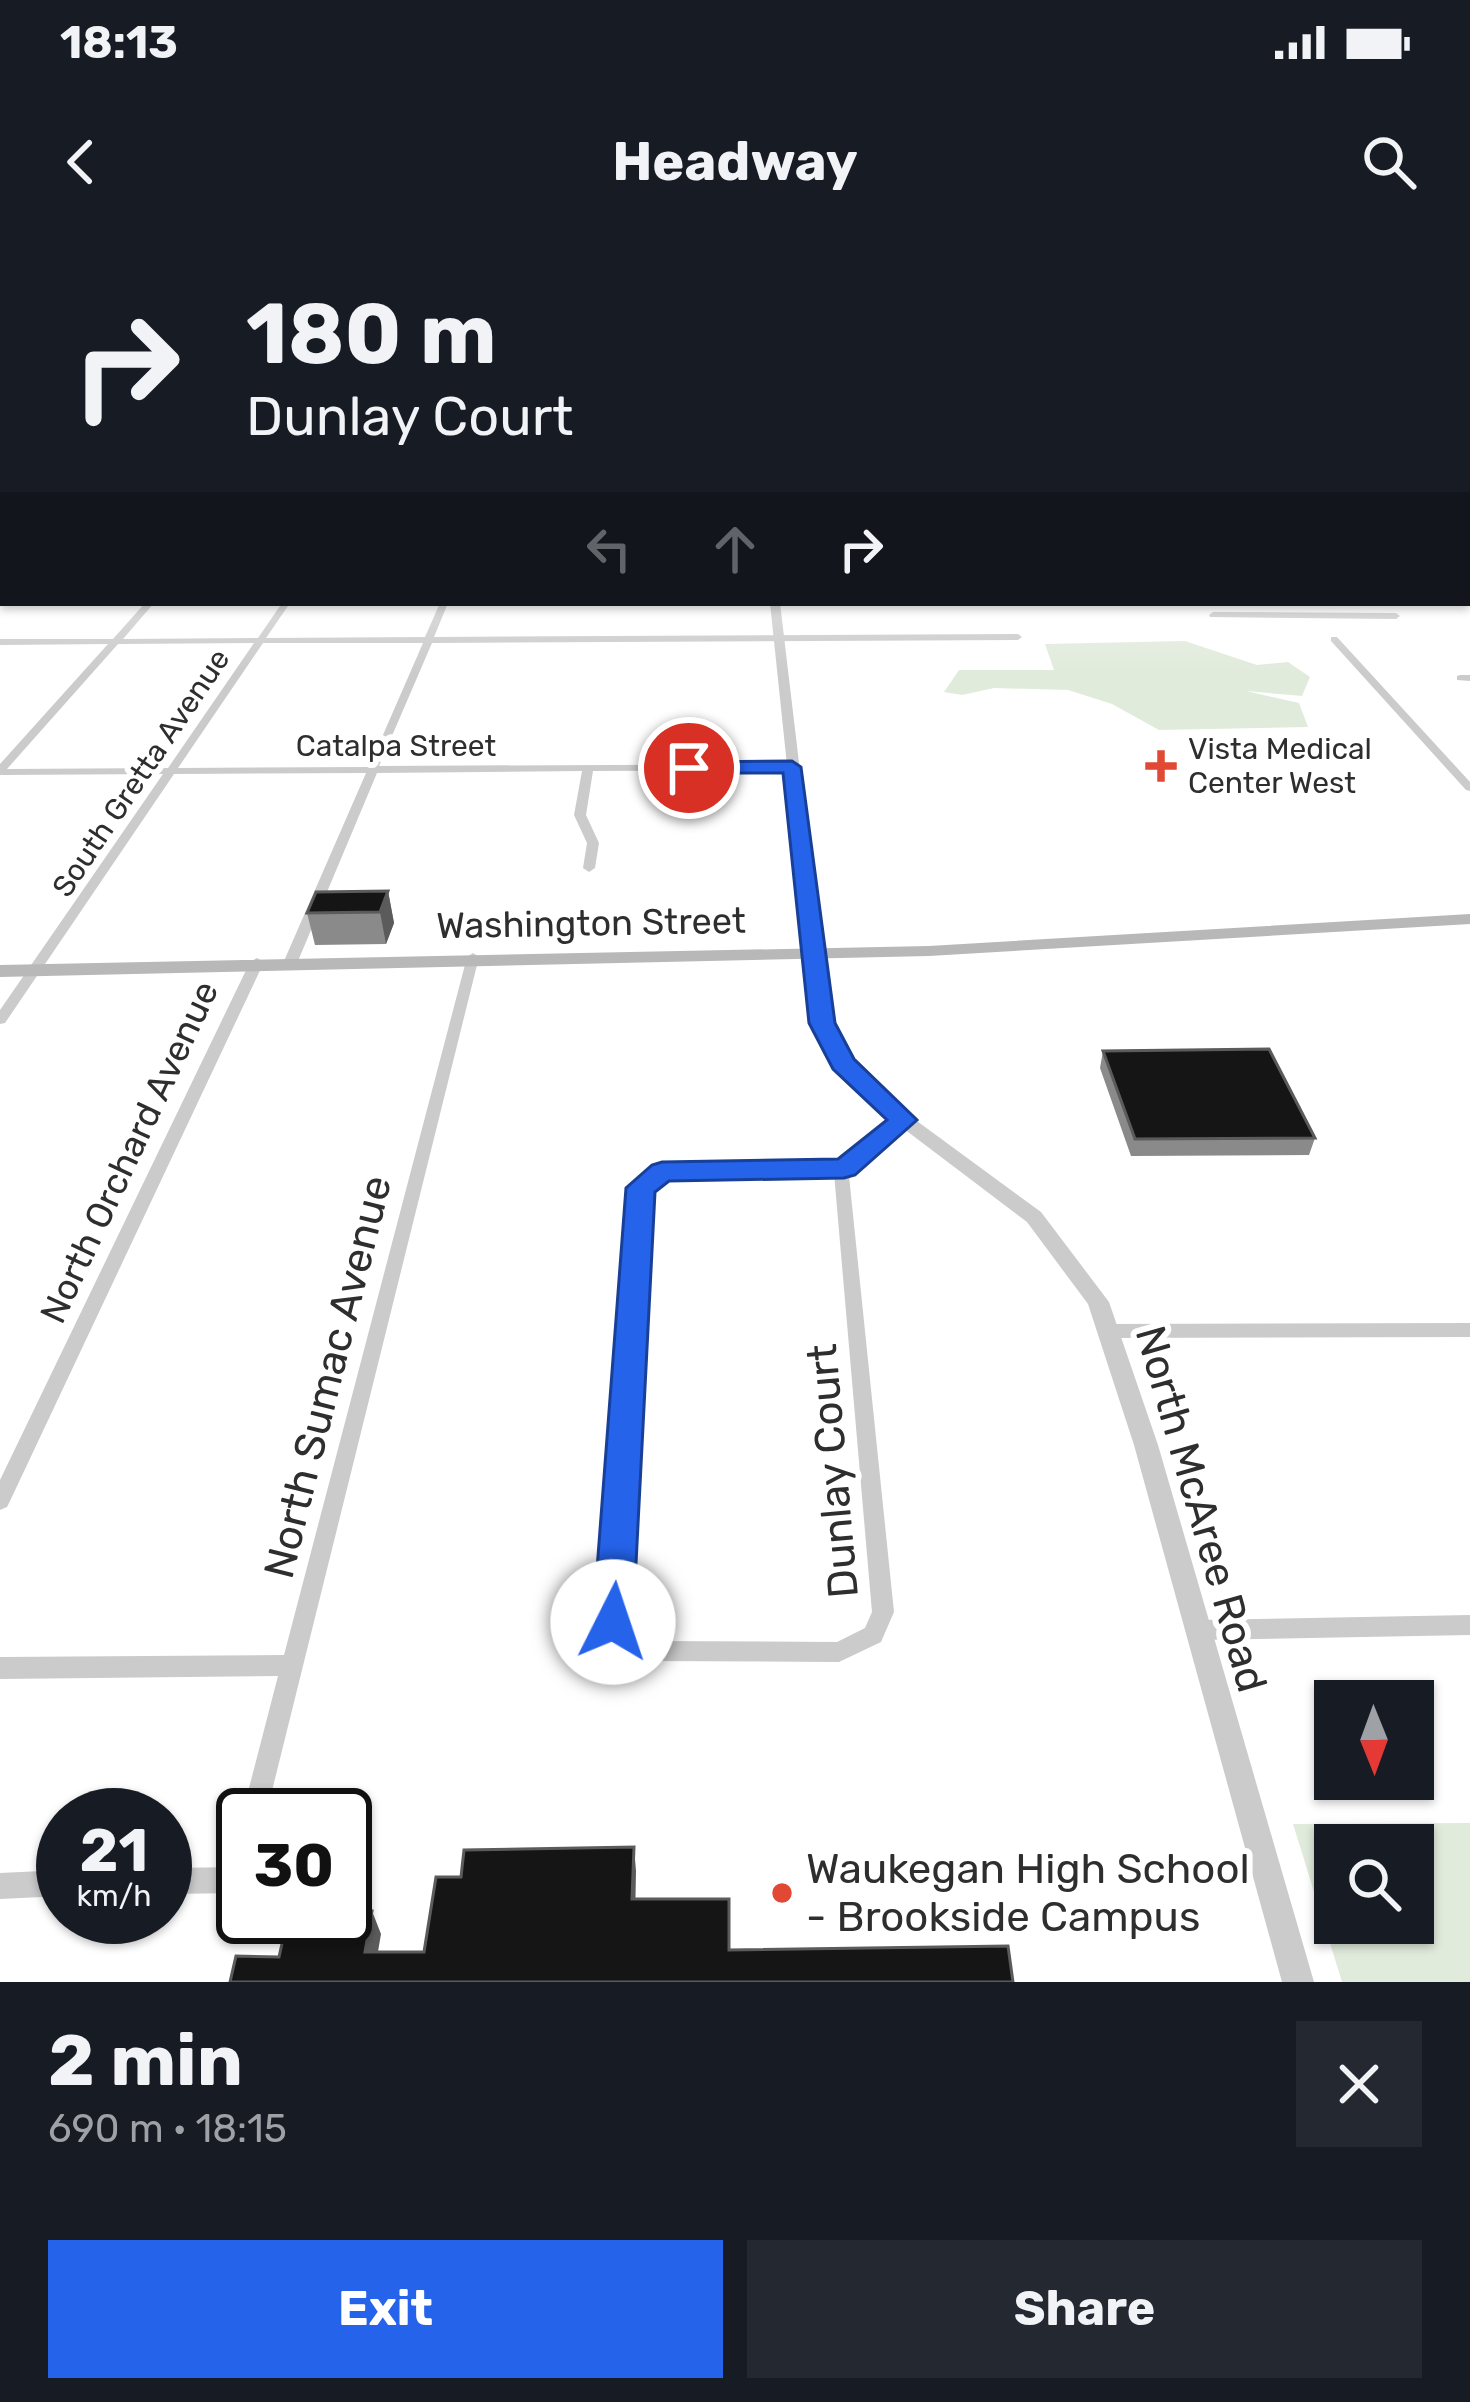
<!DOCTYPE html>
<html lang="en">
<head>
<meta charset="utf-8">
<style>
  body { margin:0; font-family:Rubik,sans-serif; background:#242831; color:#f1f3f6; height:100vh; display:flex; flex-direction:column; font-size:45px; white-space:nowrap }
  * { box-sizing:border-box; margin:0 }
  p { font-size:39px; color:#9ea1a6 }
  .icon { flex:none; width:66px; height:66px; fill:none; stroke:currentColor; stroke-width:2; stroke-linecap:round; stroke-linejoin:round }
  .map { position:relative; height:1742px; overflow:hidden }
  .drawer { display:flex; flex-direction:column; background:#171b24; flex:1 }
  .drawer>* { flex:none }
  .banner { position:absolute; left:0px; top:0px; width:1470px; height:366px; box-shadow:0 3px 9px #0004; background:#171b24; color:#f1f3f6; overflow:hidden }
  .needle { width:78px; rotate:179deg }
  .tools { position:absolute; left:1314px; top:1440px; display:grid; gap:24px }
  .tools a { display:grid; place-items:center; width:120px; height:120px; border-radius:0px; background:#171b24; box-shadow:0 3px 9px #0004; font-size:60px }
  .speed { position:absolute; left:36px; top:1548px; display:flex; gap:24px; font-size:60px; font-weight:700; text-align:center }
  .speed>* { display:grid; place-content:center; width:156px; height:156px; border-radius:50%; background:#171b24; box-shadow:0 3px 9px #0004; line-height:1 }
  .speed small { font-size:30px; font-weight:400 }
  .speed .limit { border:6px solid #111; border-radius:18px; background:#fff; color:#111 }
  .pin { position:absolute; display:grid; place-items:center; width:102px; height:102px; color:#fff; margin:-51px; border:6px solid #fff; border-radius:50%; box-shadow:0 3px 12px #0007 }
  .me { position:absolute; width:132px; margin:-66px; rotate:4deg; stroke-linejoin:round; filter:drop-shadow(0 0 9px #0008) }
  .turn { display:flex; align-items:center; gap:42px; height:252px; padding:0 48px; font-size:54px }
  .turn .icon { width:156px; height:156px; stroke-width:2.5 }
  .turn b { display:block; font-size:84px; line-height:102px }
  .lanes { display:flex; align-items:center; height:114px; padding:0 48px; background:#0003; justify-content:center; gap:60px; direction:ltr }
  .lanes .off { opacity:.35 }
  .round { display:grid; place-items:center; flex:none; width:126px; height:126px; border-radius:0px; background:#242831 }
  .summary { display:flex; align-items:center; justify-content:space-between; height:204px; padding:0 48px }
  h1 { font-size:72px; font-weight:700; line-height:90px }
  .primary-button { display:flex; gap:24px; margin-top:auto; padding:24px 48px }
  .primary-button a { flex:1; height:138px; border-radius:0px; background:#2563eb; color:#fff; font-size:48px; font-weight:700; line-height:138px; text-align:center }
  .primary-button a+a { background:#242831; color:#f1f3f6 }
  .status { display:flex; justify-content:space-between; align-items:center; height:84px; padding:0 60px; background:#171b24; direction:ltr }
  .status svg { height:33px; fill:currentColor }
  header { display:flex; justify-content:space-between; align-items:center; height:156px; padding:0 48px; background:#171b24; font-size:54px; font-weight:700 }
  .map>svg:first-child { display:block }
  .green { fill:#e1ebdc; fill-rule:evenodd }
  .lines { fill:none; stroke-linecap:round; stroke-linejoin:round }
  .minor { fill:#cbcbcb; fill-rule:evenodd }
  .tertiary { fill:#cbcbcb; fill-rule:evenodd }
  .secondary { fill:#b8b8b8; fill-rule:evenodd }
  .wall { fill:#8a8a8a }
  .shaded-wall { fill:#5b5b5b }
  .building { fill:#151515; stroke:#5b5b5b; stroke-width:3 }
  .route { fill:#2563eb; stroke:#184099; stroke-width:3 }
  .poi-dot { fill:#e14934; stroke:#fff; stroke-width:4.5 }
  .labels { text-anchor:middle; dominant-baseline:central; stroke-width:12; stroke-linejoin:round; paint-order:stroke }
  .far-street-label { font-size:30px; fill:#2e2e2e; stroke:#fff }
  .far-poi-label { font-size:30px; fill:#2e2e2e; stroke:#fff; text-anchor:start }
  .street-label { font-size:36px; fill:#2e2e2e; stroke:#fff }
  .near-street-label { font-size:42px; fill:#2e2e2e; stroke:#fff }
  .near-poi-label { font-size:42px; fill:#2e2e2e; stroke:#fff; text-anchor:start }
</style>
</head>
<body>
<div class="status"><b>18:13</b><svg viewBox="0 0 49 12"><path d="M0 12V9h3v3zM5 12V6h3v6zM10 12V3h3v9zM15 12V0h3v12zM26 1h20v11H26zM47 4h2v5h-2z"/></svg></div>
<header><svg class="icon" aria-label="back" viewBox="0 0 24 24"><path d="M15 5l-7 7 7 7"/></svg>Headway<svg class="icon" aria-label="search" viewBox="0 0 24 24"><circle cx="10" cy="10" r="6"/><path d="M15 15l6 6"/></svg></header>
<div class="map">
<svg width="1470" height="1742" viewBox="0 0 1470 1742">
  <rect width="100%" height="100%" fill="#fff"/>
  <path class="green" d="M1185,401l72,24 31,-3 22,15 -8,19 -56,-5 53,12 9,24 -149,3 -47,-26 -44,-14 -74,-2 -32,7 -18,-3 15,-22h95l-9,-26z
    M1470,1583v159h-128l-49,-158zM1335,1605h78v78h-78z"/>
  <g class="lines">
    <path class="minor" d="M1467,211l3,1v5l-3,-1z
      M1467,297h3v4h-3z
      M3,313v5l-3,1v-5z
      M1467,326l3,1v5h-3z
      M0,351h3v4h-3z
      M145,363h9l-31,36 135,-1 24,-35h8l-24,35 159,-1 15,-34h8l-14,34 584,-3 4,3 -4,3 -586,3 -53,123 413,-2 5,3 -5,3 -199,1 -7,44 13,28 -4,25 -6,4 -6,-4 4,-25 -13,-28 8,-44 -205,2 -79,188 -7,4 -7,-4 82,-188 -192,1 -169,249 -5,1v-14l163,-236 -163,1v-11l108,-120 -108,1v-6h113zM254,403l-86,125 -161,1 111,-125zM263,403h160l-54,124 -191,1z
      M1213,372l183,1 4,3 -4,3 -186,-2 -1,-2z
      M1331,397h6l133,145v9l-4,-1 -135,-149z
      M1460,435h10v6l-13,-1v-4z
      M473,713l6,4 -213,858h-23v3l-1,-3 36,-139 -278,3v-22l284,-2 183,-698z
      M257,718l7,4 -254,539 -3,6 -7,3v-30l250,-518z
      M903,875l8,5 -3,3 -57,48 -2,5 45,436 -13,30 -42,20 -195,-1 -28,-13 -14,-26 31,-434 23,-20 6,-1 36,-4h143l57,-46zM698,933h136l38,439 -7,16 -28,14 -191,-1 -14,-7 -8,-13 25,-431 17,-13z
      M1470,1083v14l-361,1 -6,-2 -3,-5 3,-5 6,-2z
      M1470,1375v20l-273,5 -8,-3 -3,-7 3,-7 8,-3z
      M243,1627v26l-78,1v-26z
      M63,1630v26l-63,3v-26z"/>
    <path class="tertiary" d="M770,363h10l50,420 33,52 28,27 150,110 68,90 49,143 156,537h-32l-148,-537 -46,-141 -61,-82 -148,-112 -29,-28 -36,-59z"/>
    <path class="secondary" d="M0,198h3v6h-3z
      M3,225v7l-3,1v-7z
      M1470,674v10l-541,32 -929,21v-12l929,-19z"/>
  </g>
  <path class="wall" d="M388,651l6,32 -8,21 -71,1 -8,-32z
    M1103,811l212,87 -6,17 -178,1 -31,-88z"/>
  <path class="shaded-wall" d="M388,651l6,32 -8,21 -6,-32z
    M634,1607l2,24 -1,52 -3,-24z
    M348,1641l10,24 -5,30 -8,-19z
    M372,1671l9,23 -7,41 -9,-23z"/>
  <path class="building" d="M388,651l-8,21 -73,1 9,-21z
    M1269,809l46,89 -180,1 -32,-88z
    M634,1607l-2,52h97v51l279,-4 5,36h-783l6,-26 43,1 9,-40h57v-6h27l-7,41h59l12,-75h25l3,-27z"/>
  <linearGradient id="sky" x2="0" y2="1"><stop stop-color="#9bc2e9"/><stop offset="0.44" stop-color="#fff"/><stop offset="1" stop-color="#fff" stop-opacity="0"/></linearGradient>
  <rect width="1470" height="434" fill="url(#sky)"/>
  <path class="route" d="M792,521l9,6 34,256 19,36 63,61 -62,55 -11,3 -175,3 -14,11 -22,430 -6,13 -14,5 -14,-5 -6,-13 33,-434 26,-23 10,-3 176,-3 49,-39 -54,-51 -24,-46 -26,-250h-94l-10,-5 10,-6z"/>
  <g class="poi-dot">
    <path d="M1155 508h12v12h12v12h-12v12h-12v-12h-12v-12h12z"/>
    <circle cx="782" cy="1653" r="12"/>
  </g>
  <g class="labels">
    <g class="far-street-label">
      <text x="396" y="506">Catalpa Street</text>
      <text transform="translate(141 533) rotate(-56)">South Gretta Avenue</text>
    </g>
    <g class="far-poi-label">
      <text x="1188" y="509">Vista Medical<tspan x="1188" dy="34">Center West</tspan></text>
    </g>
    <g class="street-label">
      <text transform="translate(591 683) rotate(-1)">Washington Street</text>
      <text transform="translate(129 912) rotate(-65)">North Orchard Avenue</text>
    </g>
    <g class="near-street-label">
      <text transform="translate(328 1137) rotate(-76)">North Sumac Avenue</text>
      <text transform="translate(833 1231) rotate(-95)">Dunlay Court</text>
      <text transform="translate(1201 1269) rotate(74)">North McAree Road</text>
    </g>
    <g class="near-poi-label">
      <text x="806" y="1629">Waukegan High School<tspan x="806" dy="48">- Brookside Campus</tspan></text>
    </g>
  </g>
</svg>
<div class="tools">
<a><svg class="needle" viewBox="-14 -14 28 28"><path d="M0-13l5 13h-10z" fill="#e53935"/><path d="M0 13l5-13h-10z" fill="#9ea1a6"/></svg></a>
<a><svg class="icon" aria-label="search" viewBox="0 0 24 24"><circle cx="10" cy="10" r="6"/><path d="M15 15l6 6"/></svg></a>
</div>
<div class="speed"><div>21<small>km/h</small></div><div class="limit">30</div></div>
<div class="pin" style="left:689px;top:528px;background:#d93025"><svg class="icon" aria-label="arrive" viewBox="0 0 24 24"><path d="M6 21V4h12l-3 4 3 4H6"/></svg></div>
<svg class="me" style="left:613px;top:1382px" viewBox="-20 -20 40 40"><circle r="19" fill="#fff"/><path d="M0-13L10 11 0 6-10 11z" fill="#2563eb"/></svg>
<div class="banner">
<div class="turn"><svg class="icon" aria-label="right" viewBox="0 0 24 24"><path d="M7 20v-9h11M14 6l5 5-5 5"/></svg><div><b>180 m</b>Dunlay Court</div></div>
<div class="lanes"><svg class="icon off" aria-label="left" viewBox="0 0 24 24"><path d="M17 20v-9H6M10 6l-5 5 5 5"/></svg><svg class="icon off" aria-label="ahead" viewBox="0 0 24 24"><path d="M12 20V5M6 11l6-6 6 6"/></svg><svg class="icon" aria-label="right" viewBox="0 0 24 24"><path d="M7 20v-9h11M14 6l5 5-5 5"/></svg></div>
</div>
</div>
<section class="drawer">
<div class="summary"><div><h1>2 min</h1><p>690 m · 18:15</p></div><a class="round"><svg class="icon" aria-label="close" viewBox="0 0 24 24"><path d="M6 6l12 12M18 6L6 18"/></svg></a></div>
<div class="primary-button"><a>Exit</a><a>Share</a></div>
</section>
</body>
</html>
